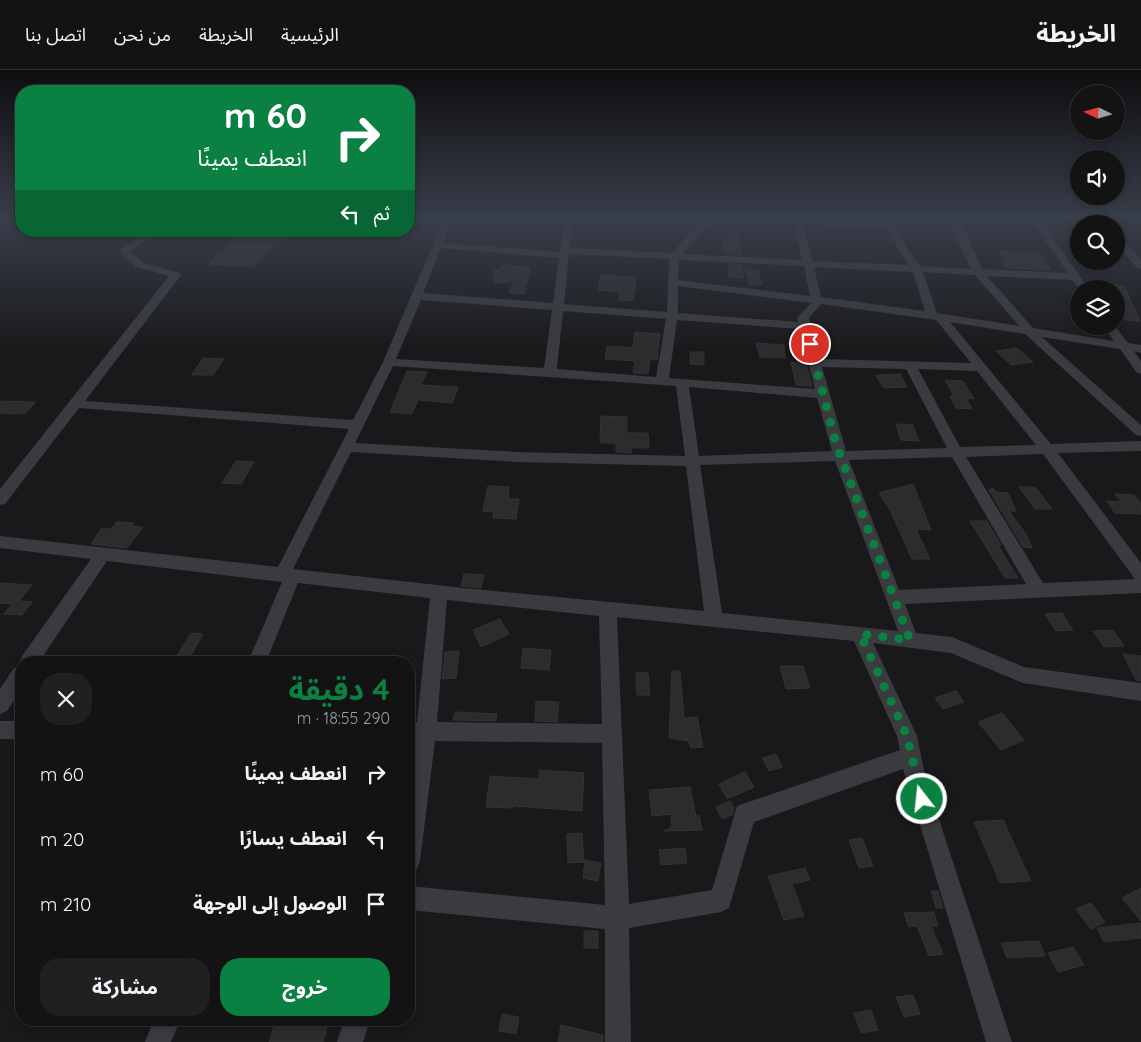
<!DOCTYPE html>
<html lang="ar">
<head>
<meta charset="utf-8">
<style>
  body { margin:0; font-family:Quicksand,"Noto Sans Arabic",sans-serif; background:#202022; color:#f1f3f6; direction:rtl; height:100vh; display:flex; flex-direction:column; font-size:19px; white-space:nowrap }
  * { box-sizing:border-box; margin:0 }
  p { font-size:16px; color:#9d9ea0 }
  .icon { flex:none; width:28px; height:28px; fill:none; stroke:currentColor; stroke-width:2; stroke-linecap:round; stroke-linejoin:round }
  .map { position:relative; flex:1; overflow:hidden; direction:ltr }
  .details { position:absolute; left:15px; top:586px; width:400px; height:370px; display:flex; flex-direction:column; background:#131314; border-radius:20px; box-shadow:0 2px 8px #0003,0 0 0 1px #323234; direction:rtl }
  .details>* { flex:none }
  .banner { position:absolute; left:15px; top:15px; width:400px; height:152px; border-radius:20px; box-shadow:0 2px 8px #0003,0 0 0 1px #323234; direction:rtl; background:#0b8043; color:#fff; overflow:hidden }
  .needle { width:32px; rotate:275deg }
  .controls { position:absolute; left:1070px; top:15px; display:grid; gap:10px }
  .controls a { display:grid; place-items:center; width:55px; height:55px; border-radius:50%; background:#131314; box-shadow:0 2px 8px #0003,0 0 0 1px #323234; font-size:25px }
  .pin { position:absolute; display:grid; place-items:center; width:42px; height:42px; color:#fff; margin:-21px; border:2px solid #fff; border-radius:50%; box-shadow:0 1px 5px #0007 }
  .me { position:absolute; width:55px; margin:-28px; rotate:344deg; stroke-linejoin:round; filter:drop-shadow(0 0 4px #0008) }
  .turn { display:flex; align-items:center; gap:18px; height:105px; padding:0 25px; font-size:22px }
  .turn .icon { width:65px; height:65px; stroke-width:2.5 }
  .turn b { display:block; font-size:35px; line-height:42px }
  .then { display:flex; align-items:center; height:48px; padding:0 25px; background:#0003; gap:10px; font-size:19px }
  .round { display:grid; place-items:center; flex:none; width:52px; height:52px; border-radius:20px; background:#202022 }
  .headline { display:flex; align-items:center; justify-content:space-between; height:85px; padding:0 25px }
  h1 { font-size:30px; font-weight:700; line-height:38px; color:#0b8043 }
  .action { display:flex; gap:10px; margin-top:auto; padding:10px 25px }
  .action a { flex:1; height:58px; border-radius:20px; background:#0b8043; color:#fff; font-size:20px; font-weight:700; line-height:58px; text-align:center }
  .action a+a { background:#202022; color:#f1f3f6 }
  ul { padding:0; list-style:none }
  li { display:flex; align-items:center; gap:15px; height:65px; padding:0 25px }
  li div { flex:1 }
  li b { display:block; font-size:19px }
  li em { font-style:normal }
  header { display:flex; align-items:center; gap:30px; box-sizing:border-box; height:70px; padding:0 25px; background:#131314; border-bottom:1px solid #323234 }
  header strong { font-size:24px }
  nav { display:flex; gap:28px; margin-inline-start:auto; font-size:18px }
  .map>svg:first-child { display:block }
  .building { fill:#2c2c2e; stroke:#333336 }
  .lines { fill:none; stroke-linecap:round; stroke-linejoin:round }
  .minor { fill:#3a3b3f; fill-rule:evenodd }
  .route { stroke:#0b8043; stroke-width:9; stroke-dasharray:0 16.2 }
</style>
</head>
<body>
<header>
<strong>الخريطة</strong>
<nav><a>الرئيسية</a><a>الخريطة</a><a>من نحن</a><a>اتصل بنا</a></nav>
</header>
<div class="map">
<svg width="1141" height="972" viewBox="0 0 1141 972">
  <rect width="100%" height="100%" fill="#19191b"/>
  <path class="building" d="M242,161h50l-11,13 -5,-1 -23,24 -44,-3 10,-12h5z
    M723,165h15l3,20 -17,-1z
    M999,181l40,2 12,17 -46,-2 -6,-8h6z
    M728,194l14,1 2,13 -15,-1z
    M502,195l29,2 -7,27 -14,-1 3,-11 -19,1v-13h7z
    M745,199l13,1 4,15h-13z
    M601,205l35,2 -3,24 -14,-1 1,-8 -22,-2z
    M1095,212l29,4 16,35 -14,-1 -10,-12v-19h-15z
    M635,262l25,2 -3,26 -7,-1 -2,15 -15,-1 2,-12 -30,-2 2,-13 26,2z
    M756,273l28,2 1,13 -25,-1z
    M1017,278l16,14 -22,3 -15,-14z
    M690,282h14v13l-14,-1z
    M203,288l21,1 -11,16h-21z
    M791,292l15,1 6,23 -16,-1z
    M407,301l20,1 -6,13 37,2 -6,16 -34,-3 -6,14 -22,-2z
    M900,304l7,13 -24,1 -7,-13z
    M945,310l18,1 11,18 -8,-1 6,11 -16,-1 -6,-12h4z
    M0,331l36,1 -11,12 -25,-1z
    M601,346l26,1v16h21l1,15h-18v5l-15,-1v-9h-16z
    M896,354l17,1 6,16 -18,-1z
    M236,391l18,1 -13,22 -19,-1z
    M913,414l18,46 -15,-1 14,30h-18l-21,-47 -12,-19z
    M488,416l21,1 -1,12h11l-3,20 -23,-1 1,-6 -11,-1z
    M1019,417h16l17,22h-17z
    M993,418l3,4 12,1 8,18h-7l17,23 6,14 -9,-1 -34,-57z
    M1115,424l19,1 7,8v11l-26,-1 -8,-12 14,1z
    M970,451h17l14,24h-3l20,33h-13z
    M117,452l17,1 -2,3 11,1 -16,21 -36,-4 10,-15h10z
    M464,504l20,1 -3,13 -20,-2z
    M0,513l32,2 -13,16 13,1 -10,13 -18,-1 8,-10 -12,-1z
    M1062,543l11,17 -17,1 -11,-17z
    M500,549l9,15 -28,13 -8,-17z
    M1113,560l11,16 -20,1 -11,-16z
    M191,563l12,1 -16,28h-14z
    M523,578l28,2 -2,20 -28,-2z
    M459,581l-3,27 -14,1 3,-27z
    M1123,584l18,2v25l-5,-1z
    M780,596h23l7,22 -24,1z
    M672,601h8l4,47 13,-1 6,30 -12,1 -2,-7 -20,-3z
    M636,602l12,1 2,22h-13z
    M956,621l8,11 -21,7 -8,-11z
    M536,631l23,1 -2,20 -22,-1z
    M455,642l42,2 -1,7 -43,-1z
    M1002,643l22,27 -23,10 -23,-28z
    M776,684l6,13 -13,4 -7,-13z
    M539,700l45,3 -2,38 -69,-5v2l-27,-1 4,-31 49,3z
    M745,702l9,15 -27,12 -8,-15z
    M690,717l6,30 3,-2 3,15 -38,1 8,-4 -1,-13 -19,2 -3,-26z
    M730,731l4,8 -2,6 -10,4 -6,-12z
    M1003,750l28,61 -31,2 -26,-61z
    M582,763l2,29 -16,1 -1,-29z
    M862,768l11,28 -14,2 -10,-28z
    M685,778l2,15 -26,2 -2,-15z
    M585,790l16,3 -3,18 -15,-3z
    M805,798l5,12 -18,4 12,32 -20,4 -16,-44z
    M1141,818v33l-19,-23z
    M931,821h7l5,17h-7z
    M1091,833l14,19 -14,7 -15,-20z
    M934,842l4,14h-7l12,28 -14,2 -12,-30 -8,1 -5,-14z
    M1141,853v15l-37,4 -7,-14z
    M584,861h14v17h-14z
    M1039,871l6,15 -38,2 -6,-15z
    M1073,877l11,18 -26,7 -10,-19z
    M913,925l7,19 -16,3 -8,-20z
    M871,940l7,20 -17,3 -7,-20z
    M502,944l17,3 -3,17 -17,-3z
    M276,950h53l-6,22h-54z
    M561,955l42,10v7h-45z"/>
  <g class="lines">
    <path class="minor" d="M0,146l21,1v6l-21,-1z
      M409,146h45l-10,27 116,9 4,-36h9l-3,32 102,5 30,-33 -39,-1 -4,-3 134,2v-2h8l1,2 84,3 -2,-5h8l16,34 12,16 51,3 -25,-53h9l7,9 20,44 86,4 -40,-57h9l52,73h-10l-7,-9 -85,-4 46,52 81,13 -11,-15h12l13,17 13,2v8l-7,-2 7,10v13l-4,-1 -17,-24 -78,-12 99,88v11l-5,-1 -111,-101 -75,-12 101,122 90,-3v10l-83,2 83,110v30l-236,11 11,29 36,4 72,30 117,16v18l-118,-18 -72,-30 -78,-10 44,93 9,44 86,262h-26l-83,-273 -149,53 -25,86 -8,4 -92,16 2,114h-26v-113l-196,-19v-24l196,19 -3,-162 -167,-2 -15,120 -3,8 -8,3v-89l6,-42 -6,-1v-18h8l13,-124 -132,-15 -32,79h-18l34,-80 -175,-21 -68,101h-18v3l-1,-3 2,-6 69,-97 -91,-11v-12l278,31 71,-138 -270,-21 -74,96 -5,1v-16l169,-213 -33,-9 -15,-14v-4l27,-18h12l-30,20 14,12 36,10 1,2 -96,126 268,19 30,-58 60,-141 -34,-1zM712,150l82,3 8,37 -120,-6zM803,154l85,3 10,23 11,15 -97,-4zM441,178l118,10 -6,45 -130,-10zM569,184l100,5 -2,53 -103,-8zM679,190l125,6 6,30 -132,-16zM814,197l99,5 12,39 -104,-14zM923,202l52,3 44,51 -82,-13zM678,216l133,17 -14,15 1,4 -120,-9zM421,230l131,10 -8,58 -148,-9zM821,234l115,16 35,43 -151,-4 -11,-41zM563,241l103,8 -10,58 -99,-8zM677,250l123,9 15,60 -146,-11zM393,296l283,20 9,70 -168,-4 -162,-9zM822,297l84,2 41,79 -101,3zM918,299l59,2 59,74 -76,2zM689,317l128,11 15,53 -133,5zM351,382l166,10 169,4 18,145 -231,-22 -180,-20zM1043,384l92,125 -92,4 -77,-126zM952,387l74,127 -127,6 -50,-130zM835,391l63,170 -176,-18 -22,-148zM447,530l152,16 3,108 -165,-2zM617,547l237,24 43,95 3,14 -163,56 -25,84 -83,14z
      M1092,146h10l6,8h-9z
      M1116,164l3,1 22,25v9l-4,-1 -21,-25z
      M21,596v24l-14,21 -7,3v-25l14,-21z
      M0,651h21v18h-21z
      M154,950h26l-9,22h-26z
      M344,950h26l-7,22h-26z"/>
  </g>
  <linearGradient id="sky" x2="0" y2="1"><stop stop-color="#0e0e0f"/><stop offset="0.52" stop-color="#383e4a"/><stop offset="1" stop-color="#383e4a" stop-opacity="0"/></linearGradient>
  <rect width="1141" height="282" fill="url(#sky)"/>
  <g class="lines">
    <path class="route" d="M810,274l27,103 73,193 -50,-6 47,102 15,63"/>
  </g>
</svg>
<div class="controls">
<a><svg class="needle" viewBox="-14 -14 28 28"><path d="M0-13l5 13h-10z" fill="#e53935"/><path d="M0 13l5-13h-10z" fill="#9d9ea0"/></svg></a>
<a><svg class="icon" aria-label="sound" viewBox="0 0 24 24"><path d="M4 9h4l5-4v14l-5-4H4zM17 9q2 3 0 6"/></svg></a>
<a><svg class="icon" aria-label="search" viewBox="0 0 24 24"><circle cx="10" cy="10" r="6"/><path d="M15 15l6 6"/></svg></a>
<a><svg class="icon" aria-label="layers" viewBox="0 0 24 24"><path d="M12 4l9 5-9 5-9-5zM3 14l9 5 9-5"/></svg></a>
</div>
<div class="pin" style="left:810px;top:274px;background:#d93025"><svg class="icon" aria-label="arrive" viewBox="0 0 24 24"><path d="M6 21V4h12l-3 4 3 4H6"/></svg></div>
<svg class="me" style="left:922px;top:729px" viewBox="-20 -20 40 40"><circle r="17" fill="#0b8043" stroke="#fff" stroke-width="3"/><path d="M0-11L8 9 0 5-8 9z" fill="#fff"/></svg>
<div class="banner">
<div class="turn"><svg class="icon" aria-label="right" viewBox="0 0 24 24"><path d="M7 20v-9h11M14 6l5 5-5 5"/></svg><div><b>60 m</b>انعطف يمينًا</div></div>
<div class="then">ثم<svg class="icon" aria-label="left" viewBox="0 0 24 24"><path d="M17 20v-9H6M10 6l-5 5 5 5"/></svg></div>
</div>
<section class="details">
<div class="headline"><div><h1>4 دقيقة</h1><p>290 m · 18:55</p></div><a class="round"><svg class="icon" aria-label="close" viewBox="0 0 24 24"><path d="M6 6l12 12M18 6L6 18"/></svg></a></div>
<ul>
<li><svg class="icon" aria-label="right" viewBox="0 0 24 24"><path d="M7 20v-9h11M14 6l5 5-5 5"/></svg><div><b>انعطف يمينًا</b></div><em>60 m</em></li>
<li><svg class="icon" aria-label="left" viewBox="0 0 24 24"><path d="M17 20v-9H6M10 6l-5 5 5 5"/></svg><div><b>انعطف يسارًا</b></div><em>20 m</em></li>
<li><svg class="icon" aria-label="arrive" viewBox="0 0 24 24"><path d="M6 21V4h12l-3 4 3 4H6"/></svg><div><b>الوصول إلى الوجهة</b></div><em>210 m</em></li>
</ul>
<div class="action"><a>خروج</a><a>مشاركة</a></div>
</section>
</div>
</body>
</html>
